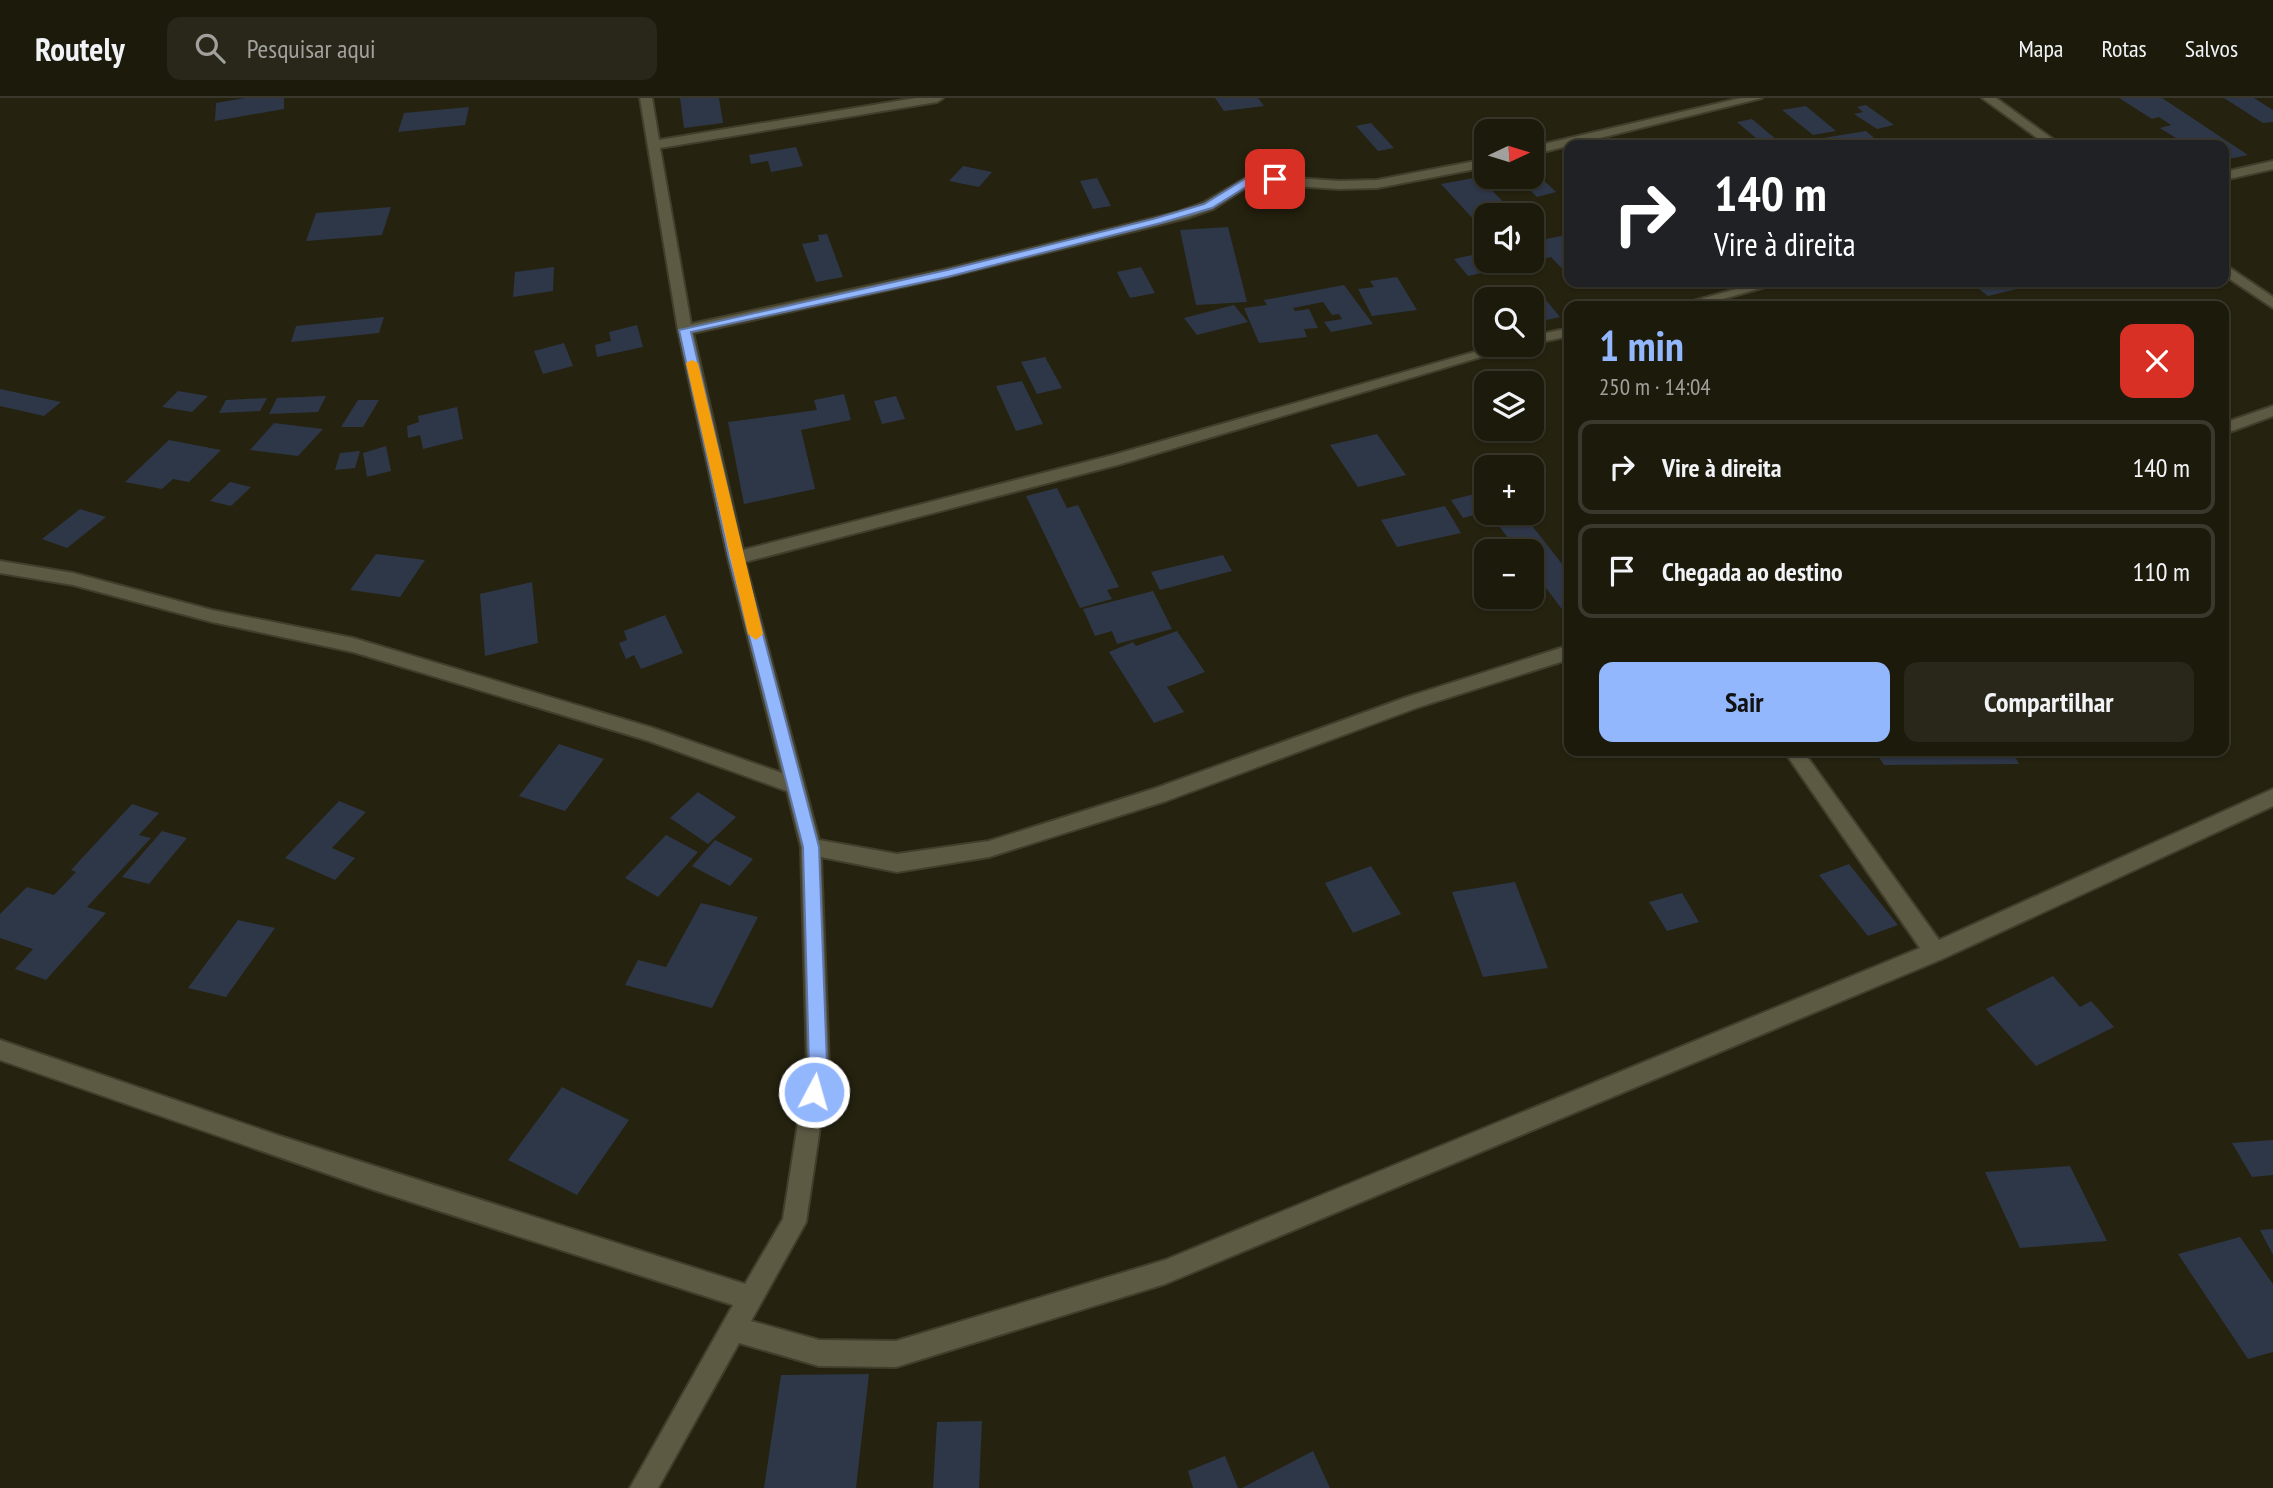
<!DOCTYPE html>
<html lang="pt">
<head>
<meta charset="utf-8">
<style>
  body { margin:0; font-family:"PT Sans Narrow",sans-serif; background:#292719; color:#f1f3f6; height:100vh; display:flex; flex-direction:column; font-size:26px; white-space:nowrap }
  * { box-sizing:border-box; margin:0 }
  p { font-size:23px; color:#a0a19d }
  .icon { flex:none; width:38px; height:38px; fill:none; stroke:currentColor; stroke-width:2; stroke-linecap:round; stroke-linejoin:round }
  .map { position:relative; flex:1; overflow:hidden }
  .side { position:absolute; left:1564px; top:203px; width:665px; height:455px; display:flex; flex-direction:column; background:#1c1a0b; border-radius:14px; box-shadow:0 2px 5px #0004,0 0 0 2px #3a382c }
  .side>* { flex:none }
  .hud { position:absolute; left:1564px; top:42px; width:665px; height:147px; border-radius:14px; box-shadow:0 2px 5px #0004,0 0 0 2px #3a382c; background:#202124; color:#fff; overflow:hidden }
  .needle { width:46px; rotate:86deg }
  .fabs { position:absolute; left:1474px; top:21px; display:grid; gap:14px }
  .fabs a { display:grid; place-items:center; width:70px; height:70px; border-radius:14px; background:#1c1a0b; box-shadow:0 2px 5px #0004,0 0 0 2px #3a382c; font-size:35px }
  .pin { position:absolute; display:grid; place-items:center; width:60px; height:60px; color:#fff; margin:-30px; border-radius:14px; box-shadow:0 4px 10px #0006 }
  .me { position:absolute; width:77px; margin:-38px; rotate:6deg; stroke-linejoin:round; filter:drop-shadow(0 0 5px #0008) }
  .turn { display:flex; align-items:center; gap:24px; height:147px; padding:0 35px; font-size:32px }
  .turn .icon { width:91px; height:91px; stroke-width:2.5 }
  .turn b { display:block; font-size:49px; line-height:60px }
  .round { display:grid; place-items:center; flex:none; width:74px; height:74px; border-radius:14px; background:#292719 }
  .summary { display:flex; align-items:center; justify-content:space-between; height:119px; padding:0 35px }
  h1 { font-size:42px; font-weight:700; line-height:52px; color:#93b7fd }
  .cta { display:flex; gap:14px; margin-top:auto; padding:14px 35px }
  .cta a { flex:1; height:80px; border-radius:14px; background:#93b7fd; color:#111; font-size:28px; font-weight:700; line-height:80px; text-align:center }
  .cta a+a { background:#292719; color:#f1f3f6 }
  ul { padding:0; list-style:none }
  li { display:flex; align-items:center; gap:21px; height:94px; margin:0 14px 10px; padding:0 21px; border:4px solid #3a382c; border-radius:14px }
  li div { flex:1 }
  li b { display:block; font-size:26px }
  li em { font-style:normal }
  header { display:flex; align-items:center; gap:42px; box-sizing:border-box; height:98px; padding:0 35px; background:#1c1a0b; border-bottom:2px solid #3a382c }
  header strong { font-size:33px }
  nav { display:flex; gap:38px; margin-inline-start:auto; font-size:24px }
  .search { width:490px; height:63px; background:#292719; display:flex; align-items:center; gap:18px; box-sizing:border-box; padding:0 24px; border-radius:14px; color:#a0a19d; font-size:26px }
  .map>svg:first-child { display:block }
  .building { fill:#2e3748 }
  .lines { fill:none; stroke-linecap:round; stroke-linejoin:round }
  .minor-casing { stroke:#413e2c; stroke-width:4 }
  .minor { fill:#5d5a44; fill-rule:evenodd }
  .route { fill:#93b7fd; stroke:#6077a4; stroke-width:2 }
  .slow { fill:#f59e0b }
</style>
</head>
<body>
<header>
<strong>Routely</strong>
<div class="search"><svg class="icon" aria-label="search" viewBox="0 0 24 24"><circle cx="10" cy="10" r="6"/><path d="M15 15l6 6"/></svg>Pesquisar aqui</div>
<nav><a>Mapa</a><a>Rotas</a><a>Salvos</a></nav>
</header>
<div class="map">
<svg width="2273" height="1390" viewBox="0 0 2273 1390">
  <rect width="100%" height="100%" fill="#25220f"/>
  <path class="building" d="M245,0h39v11l-69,12 1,-18z
    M680,0h39l4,25 -39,5z
    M1215,0h43l6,8 -40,5z
    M2119,0h43l86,57 -24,5v-15h-37l-27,-17 11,-3 -12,-8 -7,2z
    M2224,0h30l19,12v12l-10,1z
    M1866,7l28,20 -17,4 -23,-15 9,-2 -6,-5z
    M1806,8l30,25 -23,4 -31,-25z
    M469,9l-4,18 -67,7 6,-19z
    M1752,21l26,22 -15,3 -26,-22z
    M1371,25l23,25 -16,3 -22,-25z
    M1866,33l15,13 -57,1 -7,-6z
    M796,49l7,19 -32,6 -3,-11 -17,3 -2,-9z
    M963,68l29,6 -13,15 -30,-6z
    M1535,74l21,20 -19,5 -20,-20h14v-4z
    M1479,79l37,38h-30v18l-45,-49z
    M1097,80l14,28 -18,3 -13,-28z
    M391,109l-9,28 -76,6 10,-28z
    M1228,129l19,75 -51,3 -16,-75z
    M827,136l16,43 -27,5 -14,-38 17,-3 -1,-6z
    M1566,137l4,4v38l-19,-20 -20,5v-20z
    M1486,154v9l44,1 -62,14 -14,-17z
    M554,169l-1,24 -40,6 2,-25z
    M1141,169l14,26 -25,5 -13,-26z
    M1397,179l20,33 -45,6 -14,-27 16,-2 -4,-6z
    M1970,184h37l10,7 -29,7z
    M1344,187l29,39 -42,8 -7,-10 18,-3 -3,-5 -7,1 -9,-13 -30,6 2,3 14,-2 9,19 -14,1 3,8 -48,6 -15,-35 23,-3 -3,-5z
    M1546,202l14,17 -18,4 5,5 -16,4v-27z
    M1234,207l14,17 -51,13 -13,-17z
    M384,219l-5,16 -88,9 5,-16z
    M637,227l6,22 -46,10 -2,-12 16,-4 -2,-9z
    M564,245l9,23 -30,8 -9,-23z
    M1045,259l17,31 -25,6 -16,-32z
    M1022,283l21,43 -27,7 -20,-45z
    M0,291l61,13 -17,14 -44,-10z
    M178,293l30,5 -16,16 -30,-5z
    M844,296l7,26 -50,10 14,59 -71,15 -16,-82 89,-12 -3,-10z
    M326,298l-8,16 -49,2 8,-16z
    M896,298l9,23 -23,5 -8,-23z
    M267,300l-7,13 -41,2 7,-13z
    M358,302h21l-16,27h-22z
    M457,309l6,32 -40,10 -3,-14 -12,3 -1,-12 12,-4 -1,-6z
    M274,325l49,6 -25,27 -48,-6z
    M1377,336l29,41 -48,12 -28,-42z
    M169,342l52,10 -32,32 -16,-3 -11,10 -37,-7z
    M386,348l5,25 -24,6 -4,-24z
    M360,353l-5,17 -20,2 5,-17z
    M230,384l21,5 -20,19 -21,-5z
    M1057,390l10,20 11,-3 41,82 -12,3 5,9 -32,9 -54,-112z
    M1486,393v21l-23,6 -12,-18z
    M1445,408l16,27 -64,14 -16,-27z
    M80,411l26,8 -39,31 -25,-9z
    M1489,415h33l48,61v36l-6,2 -33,-44v-17h-13z
    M376,456l49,6 -25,37 -50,-7z
    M1223,457l9,16 -72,19 -9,-18z
    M532,484l6,61 -53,13 -5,-62z
    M1153,493l19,38 -55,15 -5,-13 -17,5 -12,-27z
    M665,517l18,38 -42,16 -7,-14 -8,4 -7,-16 8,-3 -3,-9z
    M1177,533l28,41 -38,15 17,25 -30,11 -45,-71 24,-10 3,4z
    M559,646l45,15 -39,52 -46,-15z
    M1875,653h137l7,13 -135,1z
    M698,694l38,25 -28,27 -38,-26z
    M339,703l27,11 -34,36 23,10 -20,22 -50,-22z
    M132,706l27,9 -20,22 12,3 -64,69 19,6 -60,67 -31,-11 18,-20 -33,-11v-24l27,-27 27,8 22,-23 -5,-2z
    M162,733l25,7 -38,46 -27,-7z
    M666,737l32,17 -40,45 -33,-19z
    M715,742l38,19 -23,27 -38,-20z
    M1849,766l49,61 -30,11 -49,-61z
    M1371,768l30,48 -48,19 -28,-50z
    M1515,784l33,86 -65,9 -31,-85z
    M1682,795l17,29 -32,9 -18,-29z
    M701,805l57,14 -46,91 -87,-23 13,-25 28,7z
    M238,822l37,8 -49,69 -38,-9z
    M2053,878l27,31 11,-6 23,26 -78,39 -50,-57z
    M562,989l67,33 -52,75 -69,-35z
    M2273,1042v35l-21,2 -20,-34z
    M2070,1068l37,75 -87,7 -35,-76z
    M2273,1131v26l-13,-25z
    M2240,1139l33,47v68l-25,7 -70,-105z
    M869,1276l-13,114h-92l17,-113z
    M982,1323l-3,67h-46l4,-66z
    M1313,1353l17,37h-88z
    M1225,1358l13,32h-45l-5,-17z"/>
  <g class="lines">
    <g class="minor-casing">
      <path id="minor" d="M640,0h12l7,42 257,-42h27l-6,4 -277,46 31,176 256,-55 231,-57 25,-9 48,-28 88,6 38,-1 109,-21v8l-109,21 -38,1 -86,-6 -40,26 -26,9 -240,59 -254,56 50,217 370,-95 386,-110h22l-400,119 -376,98 74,278 78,14 92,-13 167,-53 251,-91 163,-52v14l-151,48 -253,94 -177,56 -92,15 -76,-15 8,209 -23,156 -55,99 68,19 77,1 269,-81 755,-312 -136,-197h19l136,189 334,-151v17l-331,153 -777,325 -269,83 -77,-1 -80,-23 -81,145h-28l103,-183 -359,-115 -374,-130v-20l280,96 465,148 38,-65 24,-153 -6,-219 -14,-56 -138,-50 -296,-89 -141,-30 -139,-37 -73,-12v-12l73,12 139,37 141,28 300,90 129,45 -54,-215 -50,-228z
        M1741,0h21l-231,57v-8z
        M1982,0h14l65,47h-14z
        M2273,63v8l-49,11v-8z
        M2224,166l49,33v11l-49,-33z
        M1761,184h22l-85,24h-22z
        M1570,230v8l-39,8v-8z
        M2273,308v10l-49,18v-11z"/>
    </g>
    <use href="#minor" class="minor"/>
  </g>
  <path class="route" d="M1275,78l6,3 -2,2 -25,1 -42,26 -51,15 -214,54 -256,55 52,226 76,289 8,219 -7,32 -6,3 -7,-3 -2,-6 4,-26 -6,-219 -74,-289 -50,-228 268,-60 206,-51 51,-15 44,-27z"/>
  <path class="slow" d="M692,262l6,3 65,271 -7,6 -8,-6 -62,-271z"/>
</svg>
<div class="fabs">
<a><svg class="needle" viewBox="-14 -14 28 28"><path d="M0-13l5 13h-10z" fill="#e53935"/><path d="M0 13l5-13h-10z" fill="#a0a19d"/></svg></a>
<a><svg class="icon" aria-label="sound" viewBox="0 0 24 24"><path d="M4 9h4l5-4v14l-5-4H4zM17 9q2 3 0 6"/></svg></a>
<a><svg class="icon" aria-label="search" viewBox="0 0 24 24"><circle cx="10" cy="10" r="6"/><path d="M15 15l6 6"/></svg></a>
<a><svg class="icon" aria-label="layers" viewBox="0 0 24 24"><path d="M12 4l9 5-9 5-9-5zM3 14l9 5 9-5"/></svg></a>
<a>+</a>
<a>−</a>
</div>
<div class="pin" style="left:1275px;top:81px;background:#d93025"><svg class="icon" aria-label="arrive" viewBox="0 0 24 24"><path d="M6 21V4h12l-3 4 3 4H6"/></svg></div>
<svg class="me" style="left:814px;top:994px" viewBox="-20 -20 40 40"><circle r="17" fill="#93b7fd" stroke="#fff" stroke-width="3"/><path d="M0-11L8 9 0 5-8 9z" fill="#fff"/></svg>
<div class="hud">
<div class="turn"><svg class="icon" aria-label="right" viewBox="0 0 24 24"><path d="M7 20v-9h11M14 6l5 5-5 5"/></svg><div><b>140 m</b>Vire à direita</div></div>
</div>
<section class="side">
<div class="summary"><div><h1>1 min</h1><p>250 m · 14:04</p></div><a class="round" style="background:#d93025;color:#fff"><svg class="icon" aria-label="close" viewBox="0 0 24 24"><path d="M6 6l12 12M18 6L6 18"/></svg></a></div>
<ul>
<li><svg class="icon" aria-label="right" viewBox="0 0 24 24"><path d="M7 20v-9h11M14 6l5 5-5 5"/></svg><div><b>Vire à direita</b></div><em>140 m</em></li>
<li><svg class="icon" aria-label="arrive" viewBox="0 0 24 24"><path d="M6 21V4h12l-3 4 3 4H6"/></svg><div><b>Chegada ao destino</b></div><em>110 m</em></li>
</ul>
<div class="cta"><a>Sair</a><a>Compartilhar</a></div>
</section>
</div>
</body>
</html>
